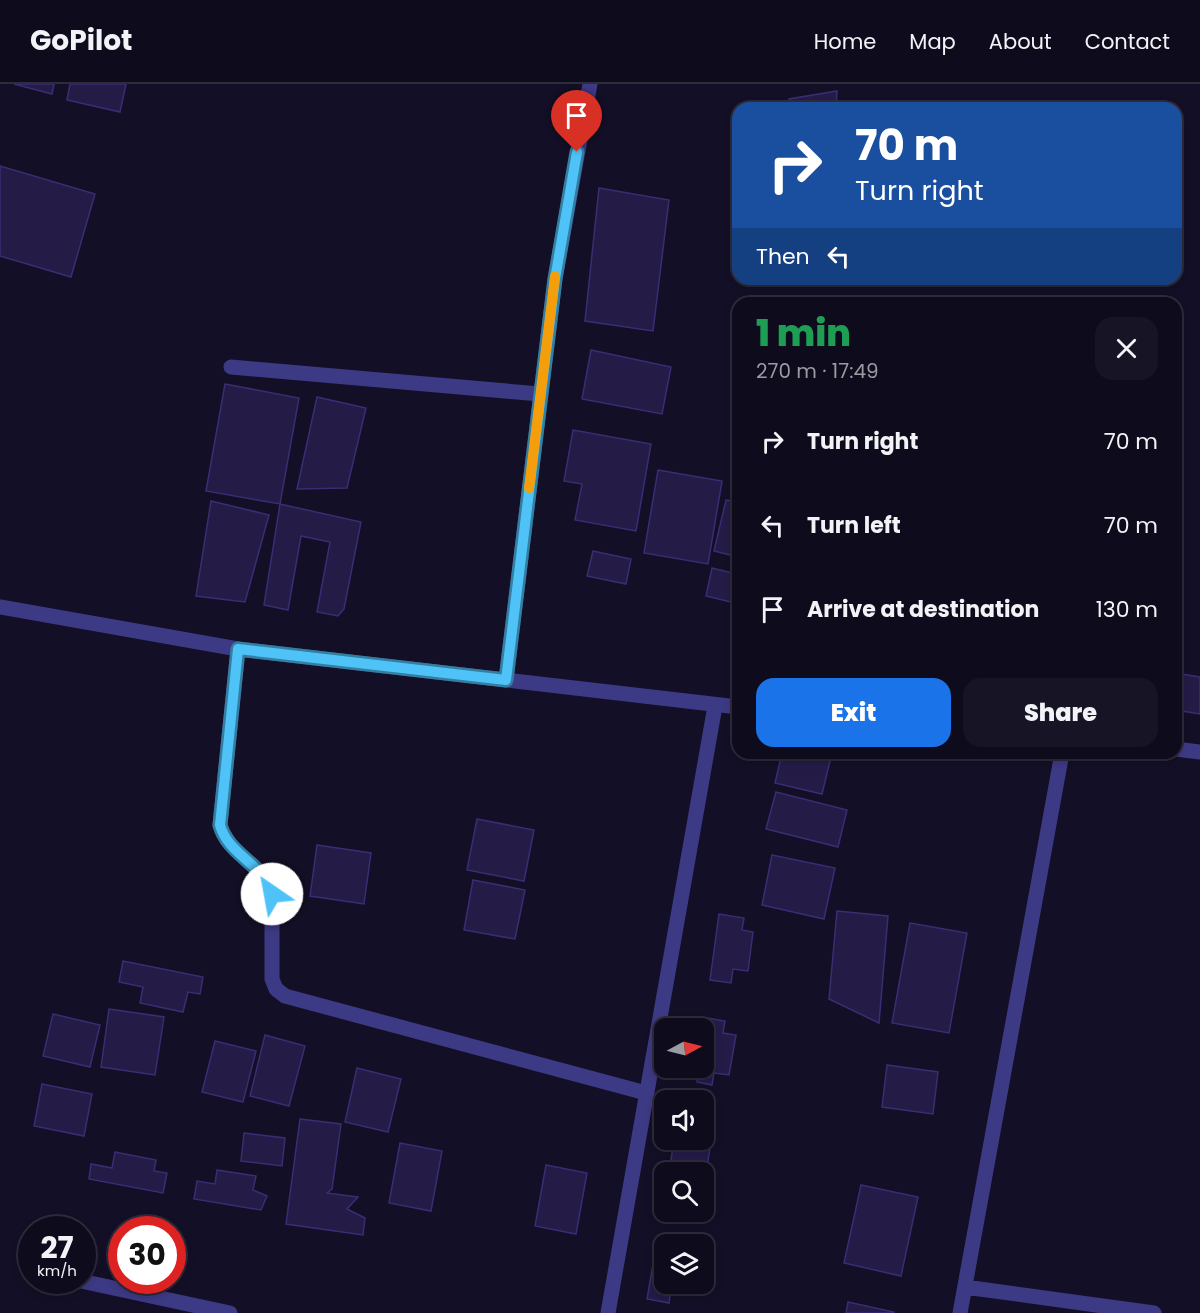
<!DOCTYPE html>
<html lang="en">
<head>
<meta charset="utf-8">
<style>
  body { margin:0; font-family:Poppins,sans-serif; background:#171425; color:#f1f3f6; height:100vh; display:flex; flex-direction:column; font-size:22px; white-space:nowrap }
  * { box-sizing:border-box; margin:0 }
  p { font-size:20px; color:#9b9ba3 }
  .icon { flex:none; width:33px; height:33px; fill:none; stroke:currentColor; stroke-width:2; stroke-linecap:round; stroke-linejoin:round }
  .map { position:relative; flex:1; overflow:hidden }
  .drawer { position:absolute; left:732px; top:213px; width:450px; height:462px; display:flex; flex-direction:column; background:#0e0b1c; border-radius:18px; box-shadow:0 3px 9px #0003,0 0 0 2px #2e2b3b }
  .drawer>* { flex:none }
  .hud { position:absolute; left:732px; top:18px; width:450px; height:183px; border-radius:18px; box-shadow:0 3px 9px #0003,0 0 0 2px #2e2b3b; background:#1a4fa0; color:#fff; overflow:hidden }
  .needle { width:39px; rotate:83deg }
  .tools { position:absolute; left:654px; top:934px; display:grid; gap:12px }
  .tools a { display:grid; place-items:center; width:60px; height:60px; border-radius:12px; background:#0e0b1c; box-shadow:0 3px 9px #0003,0 0 0 2px #2e2b3b; font-size:30px }
  .speed { position:absolute; left:18px; top:1132px; display:flex; gap:12px; font-size:30px; font-weight:700; text-align:center }
  .speed>* { display:grid; place-content:center; width:78px; height:78px; border-radius:50%; background:#0e0b1c; box-shadow:0 3px 9px #0003,0 0 0 2px #2e2b3b; line-height:1 }
  .speed small { font-size:15px; font-weight:400 }
  .speed .limit { border:9px solid #d22; background:#fff; color:#111 }
  .pin { position:absolute; display:grid; place-items:center; width:51px; height:51px; color:#fff; margin:-62px -26px; border-radius:50% 50% 50% 0; rotate:-45deg; box-shadow:0 0 6px #0007 }
  .pin .icon { rotate:45deg }
  .me { position:absolute; width:66px; margin:-33px; rotate:327deg; stroke-linejoin:round; filter:drop-shadow(0 0 4px #0008) }
  .turn { display:flex; align-items:center; gap:21px; height:126px; padding:0 24px; font-size:27px }
  .turn .icon { width:78px; height:78px; stroke-width:2.5 }
  .turn b { display:block; font-size:42px; line-height:51px }
  .then { display:flex; align-items:center; height:57px; padding:0 24px; background:#0003; gap:12px; font-size:22px }
  .round { display:grid; place-items:center; flex:none; width:63px; height:63px; border-radius:18px; background:#171425 }
  .overview { display:flex; align-items:center; justify-content:space-between; height:102px; padding:0 24px }
  h1 { font-size:36px; font-weight:800; line-height:45px; color:#1e9e55 }
  .action { display:flex; gap:12px; margin-top:auto; padding:12px 24px }
  .action a { flex:1; height:69px; border-radius:18px; background:#1a73e8; color:#fff; font-size:24px; font-weight:800; line-height:69px; text-align:center }
  .action a+a { background:#171425; color:#f1f3f6 }
  ul { padding:0; list-style:none }
  li { display:flex; align-items:center; gap:18px; height:84px; padding:0 24px }
  li div { flex:1 }
  li b { display:block; font-size:22px }
  li em { font-style:normal }
  header { display:flex; align-items:center; gap:36px; box-sizing:border-box; height:84px; padding:0 30px; background:#0e0b1c; border-bottom:2px solid #2e2b3b }
  header strong { font-size:28px }
  nav { display:flex; gap:33px; margin-inline-start:auto; font-size:21px }
  .map>svg:first-child { display:block }
  .building { fill:#241b47; stroke:#3b2d73; stroke-width:1.5 }
  .lines { fill:none; stroke-linecap:round; stroke-linejoin:round }
  .minor { stroke:#3d3a85; stroke-width:15 }
  .tertiary { stroke:#3d3a85; stroke-width:15 }
  .route-casing { stroke:#337fa1; stroke-width:15 }
  .route { stroke:#4fc3f7; stroke-width:10 }
  .slow { stroke:#f59e0b; stroke-width:10 }
</style>
</head>
<body>
<header>
<strong>GoPilot</strong>
<nav><a>Home</a><a>Map</a><a>About</a><a>Contact</a></nav>
</header>
<div class="map">
<svg width="1200" height="1229" viewBox="0 0 1200 1229">
  <rect width="100%" height="100%" fill="#130f26"/>
  <path class="building" d="M14,0h40l-2,10z
    M70,0h56l-6,28 -53,-12z
    M837,7l-1,17h-48l1,-9z
    M0,82l95,28 -24,83 -71,-21z
    M599,104l70,12 -16,131 -68,-10z
    M591,266l80,17 -9,47 -80,-15z
    M225,300l74,14 -19,106 -74,-13z
    M317,313l49,11 -19,80 -50,1z
    M573,346l78,14 -15,87 -61,-11 7,-36 -18,-3z
    M658,386l64,11 -14,83 -64,-11z
    M726,416l12,2v55l-24,-6z
    M211,417l58,14 -24,87 -49,-6z
    M280,420l81,18 -17,87 -6,7 -21,-4 13,-70 -29,-6 -13,74 -24,-5z
    M593,467l38,8 -5,25 -39,-8z
    M712,484l25,6 -6,28 -25,-6z
    M1176,589l24,4v37l-24,-4z
    M782,669h50l-10,41 -47,-11z
    M776,708l71,18 -9,37 -72,-18z
    M477,735l57,11 -10,51 -57,-11z
    M317,761l54,8 -7,51 -54,-8z
    M772,771l63,13 -11,51 -62,-14z
    M473,796l52,10 -10,49 -51,-9z
    M837,827l51,5 -9,107 -50,-24z
    M719,830l25,4 -2,12 11,2 -5,39 -15,-2 -2,14 -21,-3z
    M910,839l57,10 -18,100 -57,-10z
    M123,877l80,16 -3,17 -12,-2 -5,20 -43,-9 3,-16 -24,-5z
    M109,925l55,8 -9,58 -54,-8z
    M53,930l47,11 -10,42 -47,-11z
    M707,934l18,3 -2,12 13,2 -7,40 -15,-2 -2,12 -15,-3 2,-14h5z
    M265,951l40,11 -16,60 -39,-10z
    M215,957l41,10 -13,51 -41,-10z
    M887,981l51,7 -5,42 -51,-7z
    M357,984l44,11 -13,53 -43,-10z
    M42,1000l50,10 -8,42 -50,-10z
    M300,1035l41,5 -9,65 -5,4 31,4 -11,12 18,9 -2,17 -77,-11z
    M244,1049l41,5 -3,28 -41,-5z
    M674,1056h24l-1,6 13,2 -4,25h-37z
    M400,1059l42,8 -11,60 -42,-8z
    M115,1068l41,8 -2,11 13,2 -4,20 -74,-14 2,-15 21,4z
    M546,1081l41,8 -11,61 -41,-8z
    M217,1086l39,6 -3,14 14,6 -6,14 -67,-11 3,-18 18,3z
    M861,1101l57,12 -17,79 -57,-13z
    M658,1152l24,4 -1,5h-17v39h24l-1,8 -16,-3 -2,14 -22,-4z
    M848,1218l46,10v1h-48z"/>
  <g class="lines">
    <path class="minor" d="M231,283l309,27
      M238,565l-18,176c8,30 44,39 52,69v85l4,10 9,7 361,97
      M506,596l49,-401 35,-195
      M81,1197l149,32
      M965,1203l189,26
      M608,1229l107,-607
      M960,1229l102,-560"/>
    <path class="tertiary" d="M0,523l238,42 500,58
      M1176,665l24,3"/>
  </g>
  <g class="lines">
    <g class="route-casing">
      <path id="route" d="M272,810c-8,-30 -44,-39 -52,-69l18,-176 268,31 49,-401 22,-127"/>
    </g>
    <use href="#route" class="route"/>
    <path class="slow" d="M529,404l26,-212"/>
  </g>
</svg>
<div class="tools">
<a><svg class="needle" viewBox="-14 -14 28 28"><path d="M0-13l5 13h-10z" fill="#e53935"/><path d="M0 13l5-13h-10z" fill="#9b9ba3"/></svg></a>
<a><svg class="icon" aria-label="sound" viewBox="0 0 24 24"><path d="M4 9h4l5-4v14l-5-4H4zM17 9q2 3 0 6"/></svg></a>
<a><svg class="icon" aria-label="search" viewBox="0 0 24 24"><circle cx="10" cy="10" r="6"/><path d="M15 15l6 6"/></svg></a>
<a><svg class="icon" aria-label="layers" viewBox="0 0 24 24"><path d="M12 4l9 5-9 5-9-5zM3 14l9 5 9-5"/></svg></a>
</div>
<div class="speed"><div>27<small>km/h</small></div><div class="limit">30</div></div>
<div class="pin" style="left:577px;top:68px;background:#d93025"><svg class="icon" aria-label="arrive" viewBox="0 0 24 24"><path d="M6 21V4h12l-3 4 3 4H6"/></svg></div>
<svg class="me" style="left:272px;top:810px" viewBox="-20 -20 40 40"><circle r="19" fill="#fff"/><path d="M0-13L10 11 0 6-10 11z" fill="#4fc3f7"/></svg>
<div class="hud">
<div class="turn"><svg class="icon" aria-label="right" viewBox="0 0 24 24"><path d="M7 20v-9h11M14 6l5 5-5 5"/></svg><div><b>70 m</b>Turn right</div></div>
<div class="then">Then<svg class="icon" aria-label="left" viewBox="0 0 24 24"><path d="M17 20v-9H6M10 6l-5 5 5 5"/></svg></div>
</div>
<section class="drawer">
<div class="overview"><div><h1>1 min</h1><p>270 m · 17:49</p></div><a class="round"><svg class="icon" aria-label="close" viewBox="0 0 24 24"><path d="M6 6l12 12M18 6L6 18"/></svg></a></div>
<ul>
<li><svg class="icon" aria-label="right" viewBox="0 0 24 24"><path d="M7 20v-9h11M14 6l5 5-5 5"/></svg><div><b>Turn right</b></div><em>70 m</em></li>
<li><svg class="icon" aria-label="left" viewBox="0 0 24 24"><path d="M17 20v-9H6M10 6l-5 5 5 5"/></svg><div><b>Turn left</b></div><em>70 m</em></li>
<li><svg class="icon" aria-label="arrive" viewBox="0 0 24 24"><path d="M6 21V4h12l-3 4 3 4H6"/></svg><div><b>Arrive at destination</b></div><em>130 m</em></li>
</ul>
<div class="action"><a>Exit</a><a>Share</a></div>
</section>
</div>
</body>
</html>
